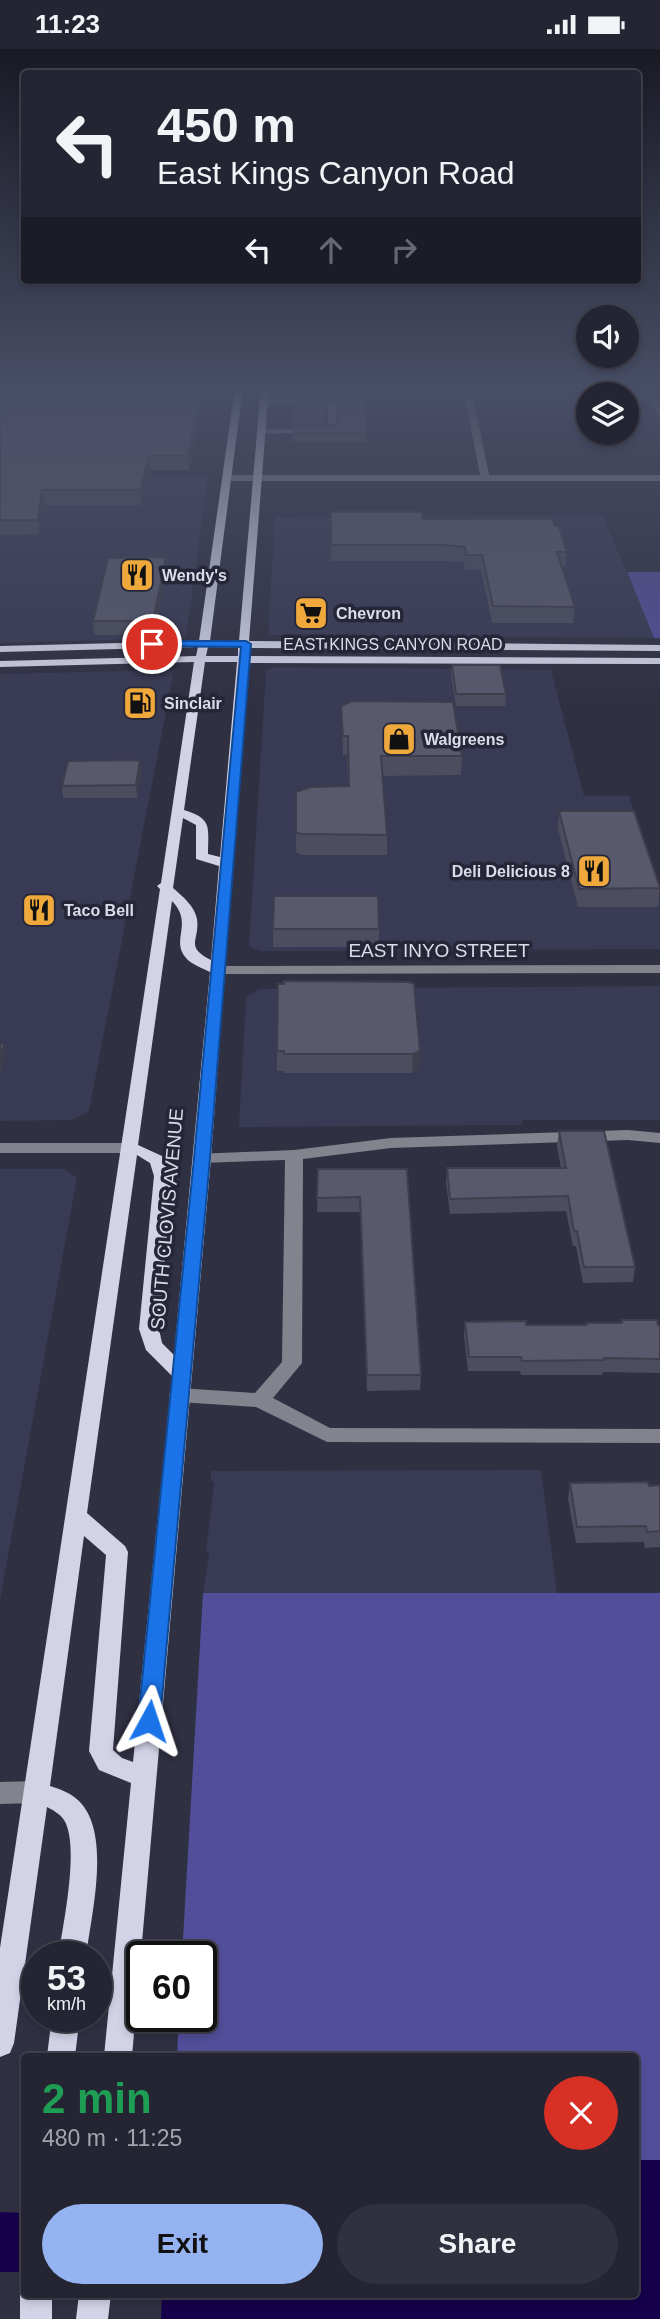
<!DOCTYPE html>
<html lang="en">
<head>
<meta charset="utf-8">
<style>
  body { margin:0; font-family:Arial,sans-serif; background:#30303e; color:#f1f3f6; height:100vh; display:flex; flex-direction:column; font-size:26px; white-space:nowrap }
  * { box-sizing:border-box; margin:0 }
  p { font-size:23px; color:#a3a4ac }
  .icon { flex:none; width:38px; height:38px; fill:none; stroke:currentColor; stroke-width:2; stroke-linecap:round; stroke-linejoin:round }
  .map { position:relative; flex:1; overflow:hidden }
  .drawer { position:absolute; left:21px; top:2004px; width:618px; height:245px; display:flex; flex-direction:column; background:#242432; border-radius:7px; box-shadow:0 4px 10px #0003,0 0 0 2px #41414d }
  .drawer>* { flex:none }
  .guide { position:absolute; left:21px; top:21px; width:620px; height:214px; border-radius:7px; box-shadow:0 4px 10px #0003,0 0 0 2px #41414d; background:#242432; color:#f1f3f6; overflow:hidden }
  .controls { position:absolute; left:576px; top:256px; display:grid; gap:14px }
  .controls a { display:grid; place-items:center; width:63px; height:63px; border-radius:50%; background:#242432; box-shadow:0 4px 10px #0003,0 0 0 2px #41414d; font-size:35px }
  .speed { position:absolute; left:21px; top:1892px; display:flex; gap:14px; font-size:35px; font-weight:700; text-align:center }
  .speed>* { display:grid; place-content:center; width:91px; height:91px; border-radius:50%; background:#242432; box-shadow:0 4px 10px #0003,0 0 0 2px #41414d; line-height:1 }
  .speed small { font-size:18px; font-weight:400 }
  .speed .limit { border:4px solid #111; border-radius:10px; background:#fff; color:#111 }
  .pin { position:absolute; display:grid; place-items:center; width:60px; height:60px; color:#fff; margin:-30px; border:4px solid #fff; border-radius:50%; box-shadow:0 2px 7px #0007 }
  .me { position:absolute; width:77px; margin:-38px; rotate:5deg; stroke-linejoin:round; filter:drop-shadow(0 0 5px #0008) }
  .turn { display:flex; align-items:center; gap:24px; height:147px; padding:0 21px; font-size:32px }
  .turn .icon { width:91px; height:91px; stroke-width:2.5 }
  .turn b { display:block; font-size:49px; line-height:60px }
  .lanes { display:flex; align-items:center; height:66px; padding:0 21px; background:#0003; justify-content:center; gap:35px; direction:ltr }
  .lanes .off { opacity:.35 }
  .round { display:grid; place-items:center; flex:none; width:74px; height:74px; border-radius:37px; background:#30303e }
  .summary { display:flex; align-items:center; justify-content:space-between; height:119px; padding:0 21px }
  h1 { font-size:42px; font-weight:800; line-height:52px; color:#1e9e55 }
  .button { display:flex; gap:14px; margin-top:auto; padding:14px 21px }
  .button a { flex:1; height:80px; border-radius:42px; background:#95b2f1; color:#111; font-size:28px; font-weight:800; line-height:80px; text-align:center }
  .button a+a { background:#30303e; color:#f1f3f6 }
  .status { display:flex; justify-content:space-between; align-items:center; height:49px; padding:0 35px; background:#242432; direction:ltr }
  .status svg { height:19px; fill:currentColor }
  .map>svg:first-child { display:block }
  .built { fill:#393a53 }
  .green { fill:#524e99 }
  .water { fill:#16004b }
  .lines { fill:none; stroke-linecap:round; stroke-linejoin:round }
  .canal { fill:#16004b; fill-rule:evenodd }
  .minor { fill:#82838d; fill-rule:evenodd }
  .major { fill:#d2d3e7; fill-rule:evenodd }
  .wall { fill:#4c4d5e }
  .shaded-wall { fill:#3e3e4c }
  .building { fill:#58596d; stroke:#3e3e4c; stroke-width:2 }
  .route { fill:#1a73e8; stroke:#114b97; stroke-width:2 }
  .labels { text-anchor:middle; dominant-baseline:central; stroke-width:7; stroke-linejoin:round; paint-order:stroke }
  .far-poi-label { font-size:16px; font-weight:bold; fill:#dbdce8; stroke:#262639; text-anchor:start }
  .far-street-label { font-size:16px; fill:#dbdce8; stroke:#262639 }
  .street-label { font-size:19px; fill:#dbdce8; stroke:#262639 }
</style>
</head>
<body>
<div class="status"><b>11:23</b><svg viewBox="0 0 49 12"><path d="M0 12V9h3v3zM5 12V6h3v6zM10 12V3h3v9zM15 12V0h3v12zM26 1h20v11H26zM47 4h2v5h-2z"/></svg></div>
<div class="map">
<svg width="660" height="2270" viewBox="0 0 660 2270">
  <rect width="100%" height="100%" fill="#303043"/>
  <path class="built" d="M0,426h208l-22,163 -186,5z
    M603,467l51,122 -386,-3 7,-118z
    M275,618l276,3 33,126h45l31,99v54l-400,2 -11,-5 17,-276z
    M174,621l-85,441 -17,9 -72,1v-447z
    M660,937v134h-138v5l-283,2 7,-130 13,-8z
    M0,1120h65l12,9 -77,422z
    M541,1421l16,123h-354l6,-39 -3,-3 8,-68 -3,-3v-9z"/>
  <path class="green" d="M627,523h33v66h-6z
    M203,1544h457v567h-25v-104h-458l2,-40h22v-59l-19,-1z"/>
  <path class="water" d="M635,2111h25v159h-499l1,-25h473z"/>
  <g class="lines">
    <path class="canal" d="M0,2163l24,1v59h-24z"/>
    <path class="minor" d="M463,338h8l18,88h171v6h-433l-4,-3 4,-3h253z
      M641,338h8l11,21v9z
      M261,351l72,1 4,5 -1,24 -4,2 -74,2 3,-4 67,-2v-23l-64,-1z
      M660,916v8l-442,1 -7,-4 7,-4z
      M628,1081l32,3v10l-32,-3 -237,8 -88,11 -1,204 -29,35 57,30 330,1v14l-333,-1 -71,-35 -77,-5 -7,-2 -3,-5 3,-5 7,-2 76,5 27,-31 3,-202 -83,3 -9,-5 3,-4 98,-4 97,-12z
      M0,1094h131l9,5 -9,5h-131z
      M36,1732l9,3 4,8 -4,8 -9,3 -36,1v-22z"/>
    <path class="major" d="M235,338h8l-33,254h29l22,-254h8l-20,254 411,4v6l-411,-3 -1,8 412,2v6l-412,-1 -37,495 -79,898h-28l27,-273 -32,-13 -10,-19 17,-196 -22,-19 -34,250c10,3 21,7 29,15 33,33 12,114 7,156h-28c5,-31 22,-112 6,-137 -4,-6 -11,-10 -17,-13l-33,236 -4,10 -10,4v-109l160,-1059 -3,-3 4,-3 33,-221 -194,5v-6l196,-5 2,-9 -198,5v-6l199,-5zM208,598l30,1v8h-32zM205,613h32l-17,195 -12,-3c0,-27 5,-35 -24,-44zM183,769l13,7v34l23,7 -8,94c-27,-14 -11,-19 -14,-41 -3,-14 -14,-22 -24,-31zM172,852c22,23 -2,39 14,57 5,6 16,10 24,14l-36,383 -12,-12 -3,-14 13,-153 -10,-20 -24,-11zM137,1106l13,8 4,13 -15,153 7,21 26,26 -39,386 -11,-4 -9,-8 15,-198 -3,-6 -38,-33z
      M52,1967h28l-5,40h-28z
      M24,2234v11h28v25h-32v-25z
      M79,2245h32l-3,25h-32z"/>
  </g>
  <path class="wall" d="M205,338l-16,83h-39l-9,35h-97l-5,29 -39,1v-147z
    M294,338h70l3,55h-74v-15l24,-2 -24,-1 1,-25h31v26l12,-1 2,-19 -4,-6 -41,-1z
    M331,463l92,7 144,33 -2,15h-3l13,40 -2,16h-81l-11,-53h-16l-1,-8 -24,-1h-109z
    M166,508l1,13 -13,65h-60l-1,-14z
    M452,616l54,29 -1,12h-49l-5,-30z
    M341,657l121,50 -1,19 -79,1 5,59v20h-86l-5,-3v-60l52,-6 -1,-31h-4z
    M140,711l1,12 -4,26h-74l-1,-12z
    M559,762l101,77 -2,19h-80l-20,-78z
    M273,880h106v18h-106z
    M277,1002h143l-1,20 -7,2h-128v-2h-7z
    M559,1082l76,136 -2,15 -50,1 -7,-37h-3l-7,-35 -116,3 -4,-31 1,-15h114l-4,-22z
    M318,1120h89l14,206 -1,15 -53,1 -7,-179h-43z
    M622,1271l38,5v48l-57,-1 -1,3h-81l-1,-4h-52l-4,-35 1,-14 61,3h61l35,-2z
    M570,1434l90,2v62l-15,1 -1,-6 -68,1 -8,-44z"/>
  <path class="shaded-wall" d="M202,338h3l-16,83 -1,-14z
    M149,407l1,14 -9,35 -1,-15z
    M42,441l2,15 -5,29 -1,-14z
    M166,508l1,13 -13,65 -1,-14z
    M140,711l1,12 -4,26 -1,-13z
    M4,995l1,14 -5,20v-21z
    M420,1002l-1,20 -7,2 1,-19z"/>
  <path class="building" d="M202,338l-14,69h-39l-9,34h-98l-4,30h-38v-132z
    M294,338h70l4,46h-75v-6l44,-3 3,-26 -5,-7 -41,-1z
    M294,350h31v18l-32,-1z
    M331,463h91l1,7h130l2,7h4l8,26h-10l18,55 -82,-1 -11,-51h-16l-1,-8 -24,-2h-110z
    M166,508l-13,64h-60l15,-63z
    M452,616h48l6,29h-50z
    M352,652l101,1 9,54h-81l6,79 -87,-1 -4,-2v-40l15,-5 38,-1 -1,-50h-5l-2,-30z
    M140,711l-4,25 -74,1 6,-25z
    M559,762h75l26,77 -81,1z
    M274,847h104l1,33h-106z
    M284,932l125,1 5,2 6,67 -7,3h-129v-3h-7l1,-67h6z
    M0,995h4l-4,13z
    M559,1082h45l31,136h-51l-7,-36h-3l-6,-35 -118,3 -3,-31h119z
    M318,1120h89l14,206h-54l-7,-178 -43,1z
    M622,1271h35l1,5h2v34l-56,-1v2l-82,1 -1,-4h-52l-4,-35 61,-1v4h61v-2h35z
    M648,1433l1,4 11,-1v46l-13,1 -1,-6 -69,1 -7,-44z"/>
  <linearGradient id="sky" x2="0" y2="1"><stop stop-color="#1a1a25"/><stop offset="0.52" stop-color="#484e66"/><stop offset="1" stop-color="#484e66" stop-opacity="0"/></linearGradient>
  <rect width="660" height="656" fill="url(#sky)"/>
  <path class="route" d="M152,592h94l5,3 -41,514 -50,563 -3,7 -8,2 -8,-2 -3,-7 56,-563 47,-511 -93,-1 -1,-2z"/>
  <defs>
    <g id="restaurant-square" transform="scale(1.75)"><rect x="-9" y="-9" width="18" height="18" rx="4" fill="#eea83c" stroke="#262639"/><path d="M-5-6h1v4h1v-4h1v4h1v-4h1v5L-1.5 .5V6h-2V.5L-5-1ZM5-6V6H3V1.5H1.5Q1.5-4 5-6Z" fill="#111"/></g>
    <g id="supermarket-square" transform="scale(1.75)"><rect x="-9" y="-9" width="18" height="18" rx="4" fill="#eea83c" stroke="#262639"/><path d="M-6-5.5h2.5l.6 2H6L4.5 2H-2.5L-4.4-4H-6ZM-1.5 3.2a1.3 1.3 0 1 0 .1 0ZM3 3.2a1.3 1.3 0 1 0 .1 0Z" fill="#111"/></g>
    <g id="fuel-square" transform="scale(1.75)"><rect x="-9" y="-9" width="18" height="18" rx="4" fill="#eea83c" stroke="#262639"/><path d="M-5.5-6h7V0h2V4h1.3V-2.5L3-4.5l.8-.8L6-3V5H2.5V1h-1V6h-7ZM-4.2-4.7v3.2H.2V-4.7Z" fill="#111"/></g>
    <g id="shop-square" transform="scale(1.75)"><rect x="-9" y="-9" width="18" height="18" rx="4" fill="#eea83c" stroke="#262639"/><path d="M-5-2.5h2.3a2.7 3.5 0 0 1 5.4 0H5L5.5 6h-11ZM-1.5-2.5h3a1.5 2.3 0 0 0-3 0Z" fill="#111"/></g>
  </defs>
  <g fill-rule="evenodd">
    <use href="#restaurant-square" x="137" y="526"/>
    <use href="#supermarket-square" x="311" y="564"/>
    <use href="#fuel-square" x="140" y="654"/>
    <use href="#shop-square" x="399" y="690"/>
    <use href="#restaurant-square" x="594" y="822"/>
    <use href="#restaurant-square" x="39" y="861"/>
  </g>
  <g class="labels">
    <g class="far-poi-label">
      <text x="162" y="526">Wendy's</text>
      <text x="336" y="564">Chevron</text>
      <text x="164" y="654">Sinclair</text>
      <text x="424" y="690">Walgreens</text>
      <text x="570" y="822" text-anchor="end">Deli Delicious 8</text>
      <text x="64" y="861">Taco Bell</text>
    </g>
    <g class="far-street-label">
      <text x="393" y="595">EAST KINGS CANYON ROAD</text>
    </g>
    <g class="street-label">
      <text x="439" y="901">EAST INYO STREET</text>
      <text transform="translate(167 1170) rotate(-85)">SOUTH CLOVIS AVENUE</text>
    </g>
  </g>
</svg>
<div class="controls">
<a><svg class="icon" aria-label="sound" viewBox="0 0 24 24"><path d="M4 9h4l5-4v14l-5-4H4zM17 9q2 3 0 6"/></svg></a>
<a><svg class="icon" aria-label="layers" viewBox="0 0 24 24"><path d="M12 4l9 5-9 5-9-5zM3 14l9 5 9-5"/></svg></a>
</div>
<div class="speed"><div>53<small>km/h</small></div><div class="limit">60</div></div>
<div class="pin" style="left:152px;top:595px;background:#d93025"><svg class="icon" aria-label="arrive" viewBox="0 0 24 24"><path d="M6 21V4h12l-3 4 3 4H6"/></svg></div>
<svg class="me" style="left:149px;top:1672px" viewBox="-20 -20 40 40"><path d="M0-17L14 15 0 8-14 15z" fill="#1a73e8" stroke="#fff" stroke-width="4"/></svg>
<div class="guide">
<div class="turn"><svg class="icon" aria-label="left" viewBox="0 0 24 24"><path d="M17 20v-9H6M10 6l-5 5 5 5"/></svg><div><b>450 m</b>East Kings Canyon Road</div></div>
<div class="lanes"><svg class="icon" aria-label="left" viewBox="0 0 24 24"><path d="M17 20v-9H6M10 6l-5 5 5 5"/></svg><svg class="icon off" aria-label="ahead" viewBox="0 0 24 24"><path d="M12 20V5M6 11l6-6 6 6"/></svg><svg class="icon off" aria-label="right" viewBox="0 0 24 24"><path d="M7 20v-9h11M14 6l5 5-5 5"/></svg></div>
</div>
<section class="drawer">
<div class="summary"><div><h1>2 min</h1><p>480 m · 11:25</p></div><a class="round" style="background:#d93025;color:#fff"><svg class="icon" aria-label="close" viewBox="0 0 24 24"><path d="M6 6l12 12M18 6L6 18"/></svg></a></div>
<div class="button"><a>Exit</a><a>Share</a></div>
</section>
</div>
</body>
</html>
